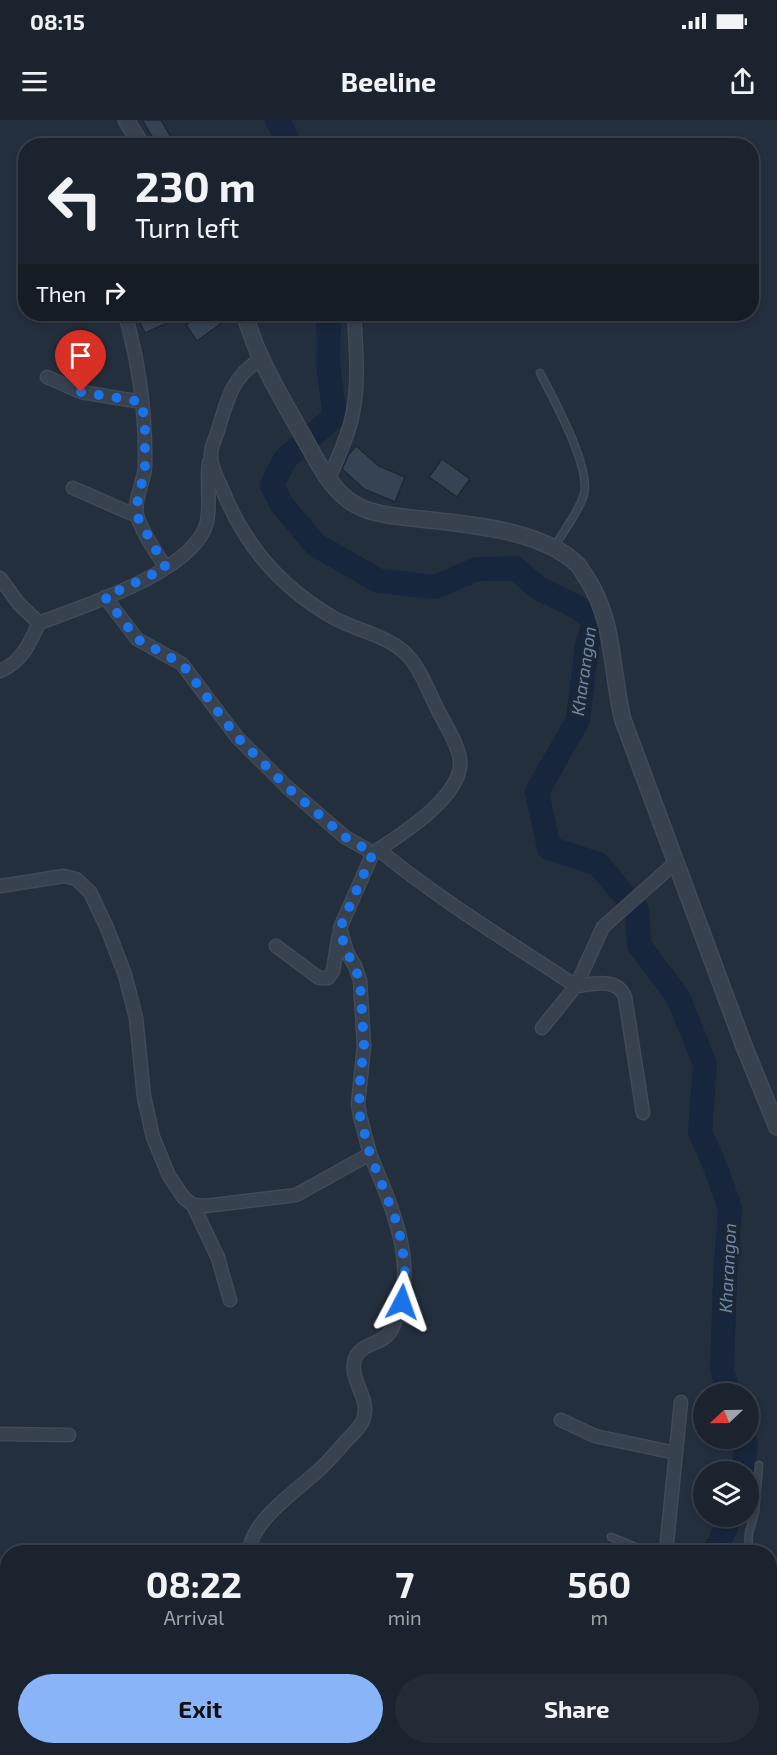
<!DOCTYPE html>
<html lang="en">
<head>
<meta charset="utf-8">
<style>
  body { margin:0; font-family:"Exo 2",sans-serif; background:#242b36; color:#f1f3f6; height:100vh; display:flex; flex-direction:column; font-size:22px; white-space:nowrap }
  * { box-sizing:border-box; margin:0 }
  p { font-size:20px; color:#a0a4aa }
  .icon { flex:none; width:33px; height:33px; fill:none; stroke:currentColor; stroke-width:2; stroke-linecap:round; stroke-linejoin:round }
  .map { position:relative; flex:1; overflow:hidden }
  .side { position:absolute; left:0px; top:1425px; width:777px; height:210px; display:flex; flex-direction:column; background:#1b232e; border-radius:24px 24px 0 0; box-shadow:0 3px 9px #0003,0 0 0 2px #39404a }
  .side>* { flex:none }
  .hud { position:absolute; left:18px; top:18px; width:741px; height:183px; border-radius:24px; box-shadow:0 3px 9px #0003,0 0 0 2px #39404a; background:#1b232e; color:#f1f3f6; overflow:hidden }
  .needle { width:39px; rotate:248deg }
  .fabs { position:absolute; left:693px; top:1263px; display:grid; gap:12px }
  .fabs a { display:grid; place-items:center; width:66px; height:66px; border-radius:50%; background:#1b232e; box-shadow:0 3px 9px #0003,0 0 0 2px #39404a; font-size:30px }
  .pin { position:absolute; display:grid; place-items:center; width:51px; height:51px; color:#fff; margin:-62px -26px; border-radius:50% 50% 50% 0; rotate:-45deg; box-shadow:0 0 6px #0007 }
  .pin .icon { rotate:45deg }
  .me { position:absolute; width:66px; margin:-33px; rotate:4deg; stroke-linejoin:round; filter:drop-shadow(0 0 4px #0008) }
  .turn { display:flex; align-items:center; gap:21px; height:126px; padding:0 18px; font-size:27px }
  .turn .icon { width:78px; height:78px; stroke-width:2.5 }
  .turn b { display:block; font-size:42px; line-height:51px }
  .then { display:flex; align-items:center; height:57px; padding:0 18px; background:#0003; gap:12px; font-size:22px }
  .eta { display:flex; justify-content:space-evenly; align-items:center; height:102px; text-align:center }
  .eta b { font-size:36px; font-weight:700; line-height:42px }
  .cta { display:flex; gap:12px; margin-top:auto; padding:12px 18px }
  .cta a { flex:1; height:69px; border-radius:36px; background:#8ab4f8; color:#111; font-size:24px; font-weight:700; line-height:69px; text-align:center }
  .cta a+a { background:#242b36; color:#f1f3f6 }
  .status { display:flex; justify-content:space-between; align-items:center; height:42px; padding:0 30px; background:#1b232e; direction:ltr }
  .status svg { height:16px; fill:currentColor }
  header { display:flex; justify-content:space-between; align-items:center; height:78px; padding:0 18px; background:#1b232e; font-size:27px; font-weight:700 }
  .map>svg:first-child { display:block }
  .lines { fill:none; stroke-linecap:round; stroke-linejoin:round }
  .river { stroke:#17263c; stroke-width:24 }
  .building { fill:#364354; stroke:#1f2835; stroke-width:1.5 }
  .service-casing { stroke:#414a57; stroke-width:9 }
  .minor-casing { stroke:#414a57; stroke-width:15 }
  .tertiary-casing { stroke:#414a57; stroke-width:18 }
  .service { stroke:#38414e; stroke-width:6 }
  .minor { stroke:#38414e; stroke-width:12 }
  .tertiary { stroke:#38414e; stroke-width:15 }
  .route { stroke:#1a73e8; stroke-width:10; stroke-dasharray:0 18 }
  .labels { text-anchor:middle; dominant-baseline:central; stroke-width:6; stroke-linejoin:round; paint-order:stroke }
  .water-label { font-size:18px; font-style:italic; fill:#6d86a8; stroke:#1d2633 }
</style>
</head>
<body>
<div class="status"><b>08:15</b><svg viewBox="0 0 49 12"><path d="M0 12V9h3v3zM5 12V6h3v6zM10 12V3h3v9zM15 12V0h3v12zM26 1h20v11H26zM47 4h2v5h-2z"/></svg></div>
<header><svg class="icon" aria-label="menu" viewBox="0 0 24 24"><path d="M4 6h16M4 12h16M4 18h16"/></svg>Beeline<svg class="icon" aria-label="share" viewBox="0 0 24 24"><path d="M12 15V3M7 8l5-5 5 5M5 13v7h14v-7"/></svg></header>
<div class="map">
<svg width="777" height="1635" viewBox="0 0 777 1635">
  <rect width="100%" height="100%" fill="#242f3e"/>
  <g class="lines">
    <path class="river" d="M277,0l14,26
      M329,194l-1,50 7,52 -50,43 -13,26 10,20 34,40 63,36 56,6 42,-18 38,-1 23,20 41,20 15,13 -7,25 -9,74 -41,72 12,56 49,16 39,46 2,35 39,52 27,67 -5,68 15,34 15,42 -5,71 -3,91 7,24
      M743,1352l3,-26 -2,-8
      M715,1432l16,-36
      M764,1628l4,7"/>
  </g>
  <path class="building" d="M142,0h19l15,26h-18z
    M136,194h24l5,10 -20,9z
    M201,194h33l-37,27 -11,-16z
    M356,326l23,20 26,11 -10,25 -31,-13 -22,-20 7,-15z
    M442,339l28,20 -13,18 -28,-20z"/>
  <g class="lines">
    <g class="service-casing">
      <path id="service" d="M540,253c13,25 51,94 44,121 -5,18 -20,36 -29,52
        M611,1417l37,15
        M748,1432l1,-19 6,-21 4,-47"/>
    </g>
    <g class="minor-casing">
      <path id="minor" d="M125,194c14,49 21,100 20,151 0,16 -12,35 -8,50 5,18 19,37 29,53
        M47,257l34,15 61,10
        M329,358c8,-18 17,-37 22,-57 9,-34 5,-73 3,-107
        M73,368l64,28
        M0,458l19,26 20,19
        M105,477l32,42 45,25 55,73 50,50 58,50 28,16c26,-17 91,-57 87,-93 -2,-17 -15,-35 -22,-50 -10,-19 -18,-44 -35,-59 -19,-16 -47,-21 -69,-33 -53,-30 -89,-72 -111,-127 -5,-11 -12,-23 -12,-35 -1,-8 5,-18 7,-26 10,-32 13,-52 43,-71
        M0,551c22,-9 30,-28 39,-48 44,-17 156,-51 168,-101 4,-20 -1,-40 2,-60
        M379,730c61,50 130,92 197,136l27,-59 73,-65
        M0,766l64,-10 12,3 14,13 17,36 18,47 11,43 8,79 9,40 16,39 15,22 9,7 12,1 91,-11 74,-41 -10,-38 -2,-12 6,-58 -4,-66 -5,-14 -8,-14 -7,-24 33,-75
        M276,826l43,32h9l5,-7 6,-36
        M542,908l34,-42c17,-2 41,-9 49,11l18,116
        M193,1085l25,53 12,42
        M561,1300l34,16 81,17
        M0,1314l69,1
        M249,1432c2,-31 47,-61 69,-81 10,-9 19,-20 28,-30 6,-6 14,-13 17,-21 9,-20 -15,-41 -8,-61 6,-17 27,-14 35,-27 4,-5 5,-11 7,-17 21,-55 -7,-111 -27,-161
        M666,1432l15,-150
        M770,1595l7,30
        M692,1628l2,7
        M172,1635l11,-7"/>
    </g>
    <g class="tertiary-casing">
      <path id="tertiary" d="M126,0l16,26
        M244,194c6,15 10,31 18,46 12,26 27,51 41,76 12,21 24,47 44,63 20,16 48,17 73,20 48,5 123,11 158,46 4,5 7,11 10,15 27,43 23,93 35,140l121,326 33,81"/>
    </g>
    <use href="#service" class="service"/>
    <use href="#minor" class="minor"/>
    <use href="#tertiary" class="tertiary"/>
  </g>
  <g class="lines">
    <path class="route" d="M81,272l61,10 3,28v39l-8,35v12l29,52 -61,29 32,42 45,25 55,73 50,50 58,50 28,16 -33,75 4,17 16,35 4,66 -5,44 1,26 10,38 27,69 5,21 3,26 -3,32"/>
  </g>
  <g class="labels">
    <g class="water-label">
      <text transform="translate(583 551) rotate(-82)">Kharangon</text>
      <text transform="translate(727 1148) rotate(-87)">Kharangon</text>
    </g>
  </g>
</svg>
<div class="fabs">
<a><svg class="needle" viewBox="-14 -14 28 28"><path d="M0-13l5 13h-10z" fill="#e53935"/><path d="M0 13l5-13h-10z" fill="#a0a4aa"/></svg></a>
<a><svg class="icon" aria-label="layers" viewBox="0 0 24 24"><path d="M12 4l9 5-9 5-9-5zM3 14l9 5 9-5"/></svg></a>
</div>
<div class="pin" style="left:81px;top:272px;background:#d93025"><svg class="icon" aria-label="arrive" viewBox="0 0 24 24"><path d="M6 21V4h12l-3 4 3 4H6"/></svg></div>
<svg class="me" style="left:402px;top:1182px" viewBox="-20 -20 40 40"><path d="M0-17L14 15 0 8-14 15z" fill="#1a73e8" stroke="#fff" stroke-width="4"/></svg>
<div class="hud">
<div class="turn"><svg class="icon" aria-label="left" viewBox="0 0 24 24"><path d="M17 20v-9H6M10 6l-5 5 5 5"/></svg><div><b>230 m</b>Turn left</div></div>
<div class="then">Then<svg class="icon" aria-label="right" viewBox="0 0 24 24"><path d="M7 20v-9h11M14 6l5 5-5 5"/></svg></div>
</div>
<section class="side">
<div class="eta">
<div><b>08:22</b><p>Arrival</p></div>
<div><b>7</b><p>min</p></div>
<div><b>560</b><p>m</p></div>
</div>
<div class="cta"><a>Exit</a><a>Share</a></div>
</section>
</div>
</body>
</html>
